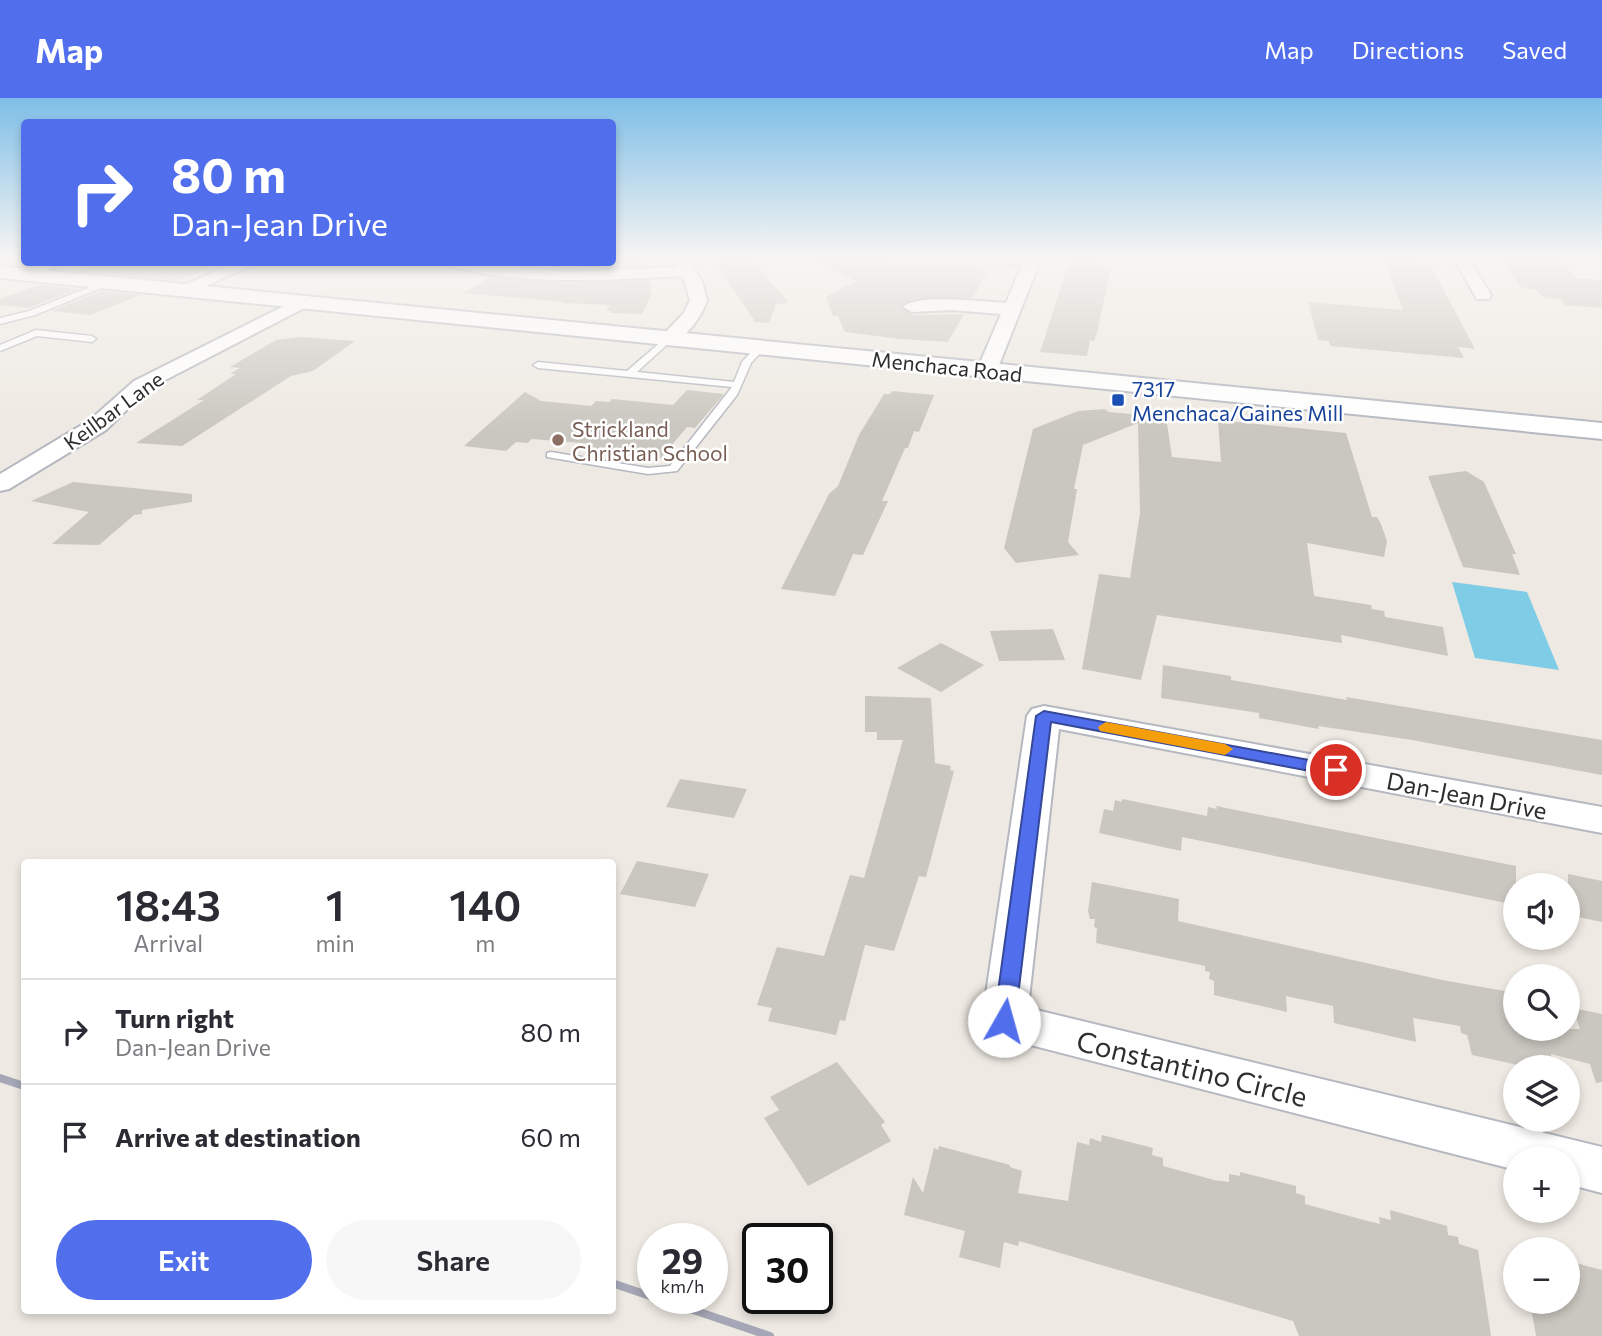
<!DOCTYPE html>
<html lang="en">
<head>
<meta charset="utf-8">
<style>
  body { margin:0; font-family:Commissioner,sans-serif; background:#f7f7f7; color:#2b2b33; height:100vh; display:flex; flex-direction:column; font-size:26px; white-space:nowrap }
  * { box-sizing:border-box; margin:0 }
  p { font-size:23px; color:#7c7c81 }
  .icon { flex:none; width:38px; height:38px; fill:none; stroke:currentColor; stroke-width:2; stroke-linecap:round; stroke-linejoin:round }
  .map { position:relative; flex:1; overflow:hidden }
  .drawer { position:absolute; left:21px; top:761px; width:595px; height:455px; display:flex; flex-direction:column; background:#fff; border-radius:7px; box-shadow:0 4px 10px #0003 }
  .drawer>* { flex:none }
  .banner { position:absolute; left:21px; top:21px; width:595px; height:147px; border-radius:7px; box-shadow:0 4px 10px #0003; background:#516fec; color:#fff; overflow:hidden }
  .controls { position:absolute; left:1503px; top:775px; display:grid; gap:14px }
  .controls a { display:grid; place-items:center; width:77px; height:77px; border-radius:50%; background:#fff; box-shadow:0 4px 10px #0003; font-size:35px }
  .speed { position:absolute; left:637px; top:1125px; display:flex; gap:14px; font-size:35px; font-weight:700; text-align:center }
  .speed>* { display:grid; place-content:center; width:91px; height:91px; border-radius:50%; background:#fff; box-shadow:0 4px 10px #0003; line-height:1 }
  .speed small { font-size:18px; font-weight:400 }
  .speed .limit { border:4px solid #111; border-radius:10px; background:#fff; color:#111 }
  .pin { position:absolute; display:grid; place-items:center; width:60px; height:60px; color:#fff; margin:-30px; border:4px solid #fff; border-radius:50%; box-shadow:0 2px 7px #0007 }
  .me { position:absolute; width:77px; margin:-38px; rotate:7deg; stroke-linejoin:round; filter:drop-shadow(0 0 5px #0008) }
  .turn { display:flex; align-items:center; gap:24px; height:147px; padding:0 35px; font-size:32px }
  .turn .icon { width:91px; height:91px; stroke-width:2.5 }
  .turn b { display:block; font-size:49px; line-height:60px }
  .eta { display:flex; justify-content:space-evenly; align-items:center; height:119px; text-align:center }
  .eta b { font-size:42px; font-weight:600; line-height:49px }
  .cta { display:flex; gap:14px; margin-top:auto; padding:14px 35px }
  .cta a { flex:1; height:80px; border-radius:42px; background:#516fec; color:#fff; font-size:28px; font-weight:600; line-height:80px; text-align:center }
  .cta a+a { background:#f7f7f7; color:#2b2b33 }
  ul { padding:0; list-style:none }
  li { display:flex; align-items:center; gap:21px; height:105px; padding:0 35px; border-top:2px solid #e1e1e2 }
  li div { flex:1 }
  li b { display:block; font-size:26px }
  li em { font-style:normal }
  header { display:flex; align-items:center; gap:42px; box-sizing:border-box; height:98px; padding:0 35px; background:#516fec; color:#fff }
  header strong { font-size:33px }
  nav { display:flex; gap:38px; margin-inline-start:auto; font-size:24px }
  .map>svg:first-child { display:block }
  .water { fill:#7fcce6 }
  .building { fill:#cac7c0 }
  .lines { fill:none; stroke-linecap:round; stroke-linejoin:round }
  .service-casing { stroke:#b5b8c0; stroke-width:3 }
  .minor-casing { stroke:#b5b8c0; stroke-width:4 }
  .secondary-casing { stroke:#b5b8c0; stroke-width:4 }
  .service { fill:#fff; fill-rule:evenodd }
  .minor { fill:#fff; fill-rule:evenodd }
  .secondary { fill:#fff; fill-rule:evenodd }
  .rail { stroke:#a5a7b6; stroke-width:8 }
  .route { fill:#516fec; stroke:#354899; stroke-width:2 }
  .slow { fill:#f59e0b }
  .transit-dot { fill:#1a4fb4; stroke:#fff; stroke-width:2.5 }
  .education-dot { fill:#8d6e63; stroke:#fff; stroke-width:2.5 }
  .labels { text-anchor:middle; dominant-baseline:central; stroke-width:5; stroke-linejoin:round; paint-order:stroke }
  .far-street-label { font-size:21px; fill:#2e2e2e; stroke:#fff }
  .far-transit-label { font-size:21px; fill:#164399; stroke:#fff; text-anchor:start }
  .far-education-label { font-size:21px; fill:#785e54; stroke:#fff; text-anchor:start }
  .street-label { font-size:24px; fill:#2e2e2e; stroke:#fff }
  .near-street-label { font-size:28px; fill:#2e2e2e; stroke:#fff }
</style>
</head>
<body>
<header>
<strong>Map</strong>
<nav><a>Map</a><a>Directions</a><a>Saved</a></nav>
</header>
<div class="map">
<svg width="1602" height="1238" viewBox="0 0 1602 1238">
  <rect width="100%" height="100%" fill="#eee9e2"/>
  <path class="water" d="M1452,484l75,10 32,78 -84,-12z"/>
  <path class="building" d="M612,158h27l6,10 -79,3 -54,-5 100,-2z
    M717,158h31l41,47 -13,1 -7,19 -14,-1 -41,-62h5z
    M1071,158h31l-3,10 12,1 -13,62 -4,12 -4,-1 -3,16 -47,-4z
    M1382,158h32l3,6h12l46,87 -17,-2 6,11 -134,-12 -1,-5 -11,-1 -10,-38 95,8z
    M1497,158h59l20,22 26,2v28l-37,-3 -5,-6 -15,-1 -10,-9 -13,-1z
    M807,159l172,10 9,3 -15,28h-51l-21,8 11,9 52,-1 -16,28 -48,-3 -55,-7 -7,-16h-5l-7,-19 30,-16z
    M99,164h120v2l-42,17 -101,-10z
    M490,179l75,6 84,-3 3,14 -10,20 -32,-1 1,-2h-5l4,-6 -49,-2 2,-1 -100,-9z
    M39,187l40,4 -51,19 -28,-3v-6z
    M101,193l40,4 -51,20 -38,-4z
    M301,239l54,4 -42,30 -22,5 -109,70 -46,-3 68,-43h-7l39,-26h-6l10,-6 -10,-1 46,-27z
    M687,292l37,4 -29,34 -8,-1 -27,32 -71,-11 5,-4 -62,-5 -5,4 -11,-1 -10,9 -42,-5 61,-54 16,9 50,5 5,-5 13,1 3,-3 61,6z
    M892,293l42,4 -15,37 -5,-1 -6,17h-3l-23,53h6l-25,54 -10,-1 -18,42 -54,-7 48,-95 9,-8 21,-51 25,-41h6z
    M1105,311l4,3 57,5 6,40 49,5 -3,-42 128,13 26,84h5l4,7 6,17 -3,16 -77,-14 7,53 57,9 1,4 12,2 1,6 58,10 5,29 -107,-21 1,8 -185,-28 -16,65 -59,-11 17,-95 31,4 10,-65 -2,-90 -55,22 -9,44h3l-9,53 11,13 -63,8 -12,-15 29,-119 45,-18z
    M1466,373l18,11 32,72h-4l8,21 -57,-8 -35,-91z
    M73,384l119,12v8l-50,8v4l-8,1 -35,30 -47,-1 37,-32 -58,-11z
    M1053,531l12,31 -66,1 -9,-30z
    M941,545l43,22 -43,27 -44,-24z
    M1163,567l68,11v4l116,20 -1,-3 256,43v35l-190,-35 -94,-14 1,3 -60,-11v-5l-98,-15z
    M865,598l66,2 4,65 16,3 -1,4 4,1 -28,106 -7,-1 -25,75 -29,-6 -20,76 -5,-1 -4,15 -68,-14 4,-13 -15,-3 20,-58 47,9 26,-81 14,3 39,-138h-26v-8h-12z
    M680,681l67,10 -13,29 -68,-11z
    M1122,701l85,17 1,-9 9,2 -1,-3 300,60v39l-334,-68 -1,14 -82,-18 5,-24 9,2 2,-11 6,2z
    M637,763l72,13 -14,33 -75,-13z
    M1568,776l34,7v41l-34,-7z
    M1092,784l87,17 -1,22 264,59 74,13v36h64l-7,-21 29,6v68l-6,1 -6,-19 -39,-10 3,14h-22l-60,-13 -5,-20 -6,-2 -1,-7 -47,-8 3,24 -82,-19 -1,-17 -47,-10 1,16 -73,-17v-14l-5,-2 1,-7 -5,-1v-5l-109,-23 1,-15 -3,-1 1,-8h-5l-2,-8z
    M837,964l48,60 -4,3 10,16 -83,45 -44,-68 15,-8 -9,-13z
    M1102,1037l51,13 -1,7 11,3v8l51,14 15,2v-8l11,2v-4l56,14v7l9,3v8l59,16 16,4 -1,-7 12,3 -1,-10 57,16 1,9 10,2 1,7 19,6 13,86h-192l-6,-15 -274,-80 -1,5 -14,-4 -4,26 -41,-11 6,-26 -61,-16 9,-38 10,16 11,-45 4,2 1,-4 71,19v2l12,4 -4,22 50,8 9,-59 12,3 1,-7 11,4z
    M1568,1163l34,9v66h-66l-6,-34h38z"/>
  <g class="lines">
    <g class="service-casing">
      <path id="service" d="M106,183l7,2 -78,32 -35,9v-6l29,-7z
        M36,232l56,6 4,3 -4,3 -55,-6 -37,15v-6z
        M669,237l4,3 -1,2 -35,32 97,10 8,-20 15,-16 8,2 -14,15 -14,32 -60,76 -29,3 -101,-17v-4l4,-1 97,16 22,-2 62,-79 -194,-19 -5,-3 5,-3 89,9z"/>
    </g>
    <g class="minor-casing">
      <path id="minor" d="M671,158h15l16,26 5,18c-5,16 -21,39 -38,44l-9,-6 24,-25 6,-13 -7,-24c-80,4 -157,10 -235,-10l-2,-3 26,-1 94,10 111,-5z
        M970,158h72l-45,114 -10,6 -10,-6 24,-56 -49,-4 -40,2 -9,-5c14,-14 82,-5 103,-4l16,-38 -45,-4z
        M1452,158h15l24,39 -2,4h-12z
        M42,164h24l-41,17 -8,-5z
        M236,164h23l-71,32 -6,1 -8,-5z
        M304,198l6,1 3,4 -3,4 -162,84 -42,41 -97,59 -9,2v-17l90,-54 44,-39z
        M1044,608l558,101v26l-543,-104 -31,279 574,139v46l-34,-9v-26h-52v12l-528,-136 -6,-13 45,-305 5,-7z"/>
    </g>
    <g class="secondary-casing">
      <path id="secondary" d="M0,168l1602,157v16l-1602,-161z"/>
    </g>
    <use href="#service" class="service"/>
    <use href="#minor" class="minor"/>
    <use href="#secondary" class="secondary"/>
    <path class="rail" d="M0,980l24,8
      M612,1185l41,14
      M658,1200l112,38"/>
  </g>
  <linearGradient id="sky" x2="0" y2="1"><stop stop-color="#7ebee7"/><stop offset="0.48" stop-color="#f7f5f2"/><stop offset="1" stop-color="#f7f5f2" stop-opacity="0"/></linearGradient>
  <rect width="1602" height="332" fill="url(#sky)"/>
  <path class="route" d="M1044,613l292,54 9,5 -9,6 -285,-54 -36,299 -3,6 -8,3 -7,-3 -3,-6 42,-305z"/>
  <path class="slow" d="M1106,624l119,22 8,5 -8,6 -125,-24 -2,-4z"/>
  <rect class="transit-dot" x="1111" y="295" width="14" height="14" rx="3.5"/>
  <circle class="education-dot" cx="558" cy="342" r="7"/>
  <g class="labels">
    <g class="far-street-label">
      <text transform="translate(947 268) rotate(6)">Menchaca Road</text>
      <text transform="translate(113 312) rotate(-36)">Keilbar Lane</text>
    </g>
    <g class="far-transit-label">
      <text x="1132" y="290">7317<tspan x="1132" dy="24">Menchaca/Gaines Mill</tspan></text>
    </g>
    <g class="far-education-label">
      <text x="572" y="330">Strickland<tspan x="572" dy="24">Christian School</tspan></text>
    </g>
    <g class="street-label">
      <text transform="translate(1467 697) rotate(11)">Dan-Jean Drive</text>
    </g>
    <g class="near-street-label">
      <text transform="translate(1192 970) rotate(14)">Constantino Circle</text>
    </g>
  </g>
</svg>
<div class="controls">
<a><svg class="icon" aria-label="sound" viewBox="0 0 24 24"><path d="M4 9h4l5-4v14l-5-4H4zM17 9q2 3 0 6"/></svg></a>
<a><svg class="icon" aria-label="search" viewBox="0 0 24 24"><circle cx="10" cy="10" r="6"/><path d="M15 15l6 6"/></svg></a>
<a><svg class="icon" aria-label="layers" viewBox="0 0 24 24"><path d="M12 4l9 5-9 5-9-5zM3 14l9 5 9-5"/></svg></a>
<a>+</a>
<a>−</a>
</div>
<div class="speed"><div>29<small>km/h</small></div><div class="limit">30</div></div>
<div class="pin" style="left:1336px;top:672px;background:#d93025"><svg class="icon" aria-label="arrive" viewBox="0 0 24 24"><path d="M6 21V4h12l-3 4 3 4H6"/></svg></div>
<svg class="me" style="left:1004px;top:923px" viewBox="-20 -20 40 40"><circle r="19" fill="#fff"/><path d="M0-13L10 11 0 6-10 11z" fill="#516fec"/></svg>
<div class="banner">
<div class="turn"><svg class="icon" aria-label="right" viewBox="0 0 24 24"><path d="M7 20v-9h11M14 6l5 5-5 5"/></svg><div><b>80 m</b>Dan-Jean Drive</div></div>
</div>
<section class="drawer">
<div class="eta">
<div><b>18:43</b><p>Arrival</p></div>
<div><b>1</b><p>min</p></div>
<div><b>140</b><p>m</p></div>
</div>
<ul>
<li><svg class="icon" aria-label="right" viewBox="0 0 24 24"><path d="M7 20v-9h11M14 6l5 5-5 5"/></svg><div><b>Turn right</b><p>Dan-Jean Drive</p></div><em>80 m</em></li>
<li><svg class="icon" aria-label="arrive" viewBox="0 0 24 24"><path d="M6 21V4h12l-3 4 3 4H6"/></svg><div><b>Arrive at destination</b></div><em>60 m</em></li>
</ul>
<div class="cta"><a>Exit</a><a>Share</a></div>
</section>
</div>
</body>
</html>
